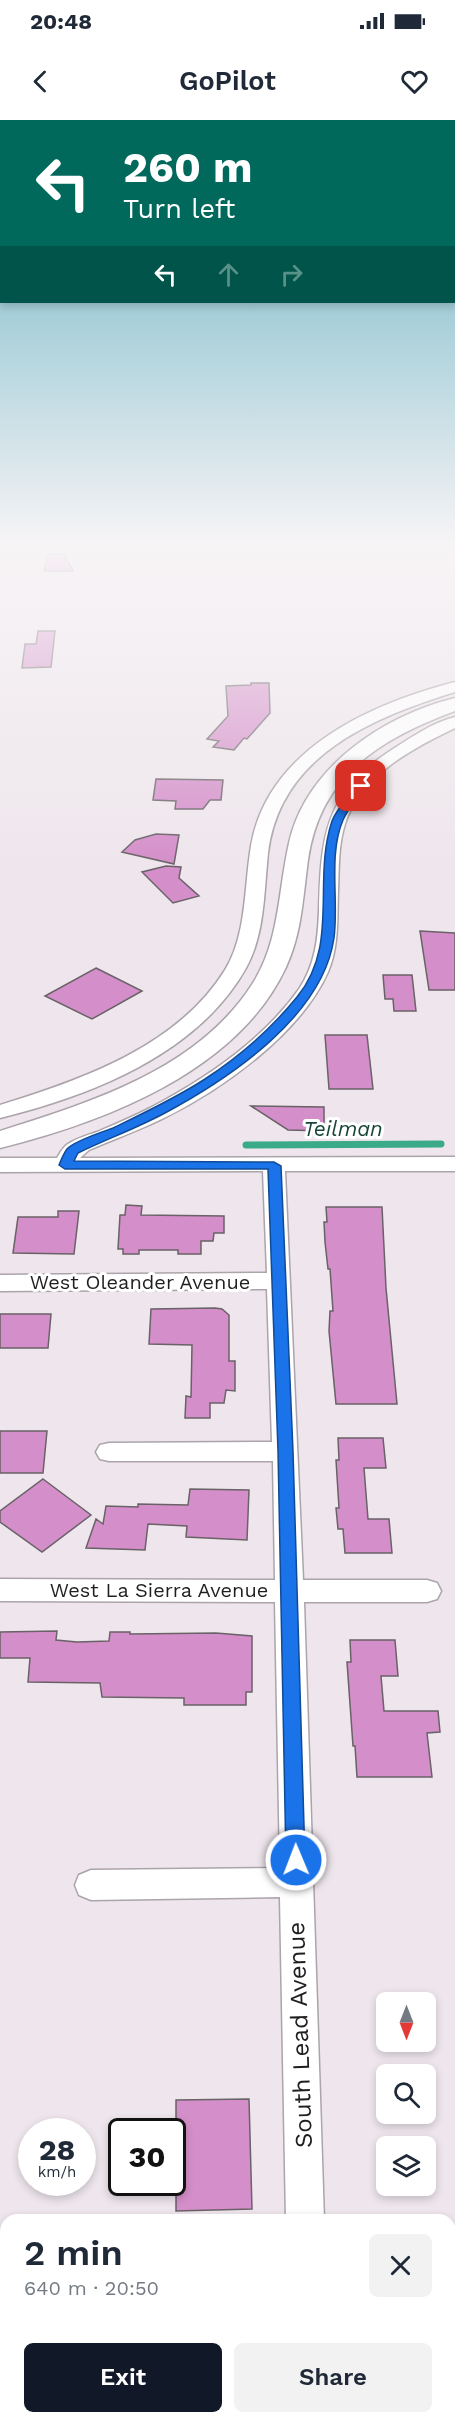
<!DOCTYPE html>
<html lang="en">
<head>
<meta charset="utf-8">
<style>
  body { margin:0; font-family:"Work Sans",sans-serif; background:#f2f2f3; color:#1f2937; height:100vh; display:flex; flex-direction:column; font-size:22px; white-space:nowrap }
  * { box-sizing:border-box; margin:0 }
  p { font-size:20px; color:#747a83 }
  .icon { flex:none; width:33px; height:33px; fill:none; stroke:currentColor; stroke-width:2; stroke-linecap:round; stroke-linejoin:round }
  .map { position:relative; flex:1; overflow:hidden }
  .panel { position:absolute; left:0px; top:2094px; width:456px; height:210px; display:flex; flex-direction:column; background:#fff; border-radius:18px 18px 0 0; box-shadow:0 3px 9px #0003 }
  .panel>* { flex:none }
  .guide { position:absolute; left:0px; top:0px; width:456px; height:183px; box-shadow:0 3px 9px #0003; background:#00695c; color:#fff; overflow:hidden }
  .needle { width:39px; rotate:180deg }
  .buttons { position:absolute; left:376px; top:1872px; display:grid; gap:12px }
  .buttons a { display:grid; place-items:center; width:60px; height:60px; border-radius:9px; background:#fff; box-shadow:0 3px 9px #0003; font-size:30px }
  .speed { position:absolute; left:18px; top:1998px; display:flex; gap:12px; font-size:30px; font-weight:700; text-align:center }
  .speed>* { display:grid; place-content:center; width:78px; height:78px; border-radius:50%; background:#fff; box-shadow:0 3px 9px #0003; line-height:1 }
  .speed small { font-size:15px; font-weight:400 }
  .speed .limit { border:3px solid #111; border-radius:9px; background:#fff; color:#111 }
  .pin { position:absolute; display:grid; place-items:center; width:51px; height:51px; color:#fff; margin:-26px; border-radius:12px; box-shadow:0 3px 9px #0006 }
  .me { position:absolute; width:66px; margin:-33px; rotate:359deg; stroke-linejoin:round; filter:drop-shadow(0 0 4px #0008) }
  .turn { display:flex; align-items:center; gap:21px; height:126px; padding:0 24px; font-size:27px }
  .turn .icon { width:78px; height:78px; stroke-width:2.5 }
  .turn b { display:block; font-size:42px; line-height:51px }
  .lanes { display:flex; align-items:center; height:57px; padding:0 24px; background:#0003; justify-content:center; gap:30px; direction:ltr }
  .lanes .off { opacity:.35 }
  .round { display:grid; place-items:center; flex:none; width:63px; height:63px; border-radius:9px; background:#f2f2f3 }
  .overview { display:flex; align-items:center; justify-content:space-between; height:102px; padding:0 24px }
  h1 { font-size:36px; font-weight:600; line-height:45px }
  .cta { display:flex; gap:12px; margin-top:auto; padding:12px 24px }
  .cta a { flex:1; height:69px; border-radius:9px; background:#111827; color:#fff; font-size:24px; font-weight:600; line-height:69px; text-align:center }
  .cta a+a { background:#f2f2f3; color:#1f2937 }
  .status { display:flex; justify-content:space-between; align-items:center; height:42px; padding:0 30px; background:#fff; direction:ltr }
  .status svg { height:16px; fill:currentColor }
  header { display:flex; justify-content:space-between; align-items:center; height:78px; padding:0 24px; background:#fff; font-size:27px; font-weight:600 }
  .map>svg:first-child { display:block }
  .lines { fill:none; stroke-linecap:round; stroke-linejoin:round }
  .stream { stroke:#3baa86; stroke-width:7 }
  .building { fill:#d48ec9; stroke:#696267; stroke-width:1.5 }
  .minor-casing { stroke:#aba4aa; stroke-width:3 }
  .tertiary-casing { stroke:#aba4aa; stroke-width:3 }
  .minor { fill:#fff; fill-rule:evenodd }
  .tertiary { fill:#fff; fill-rule:evenodd }
  .route { fill:#1a73e8; stroke:#114b97; stroke-width:1.5 }
  .labels { text-anchor:middle; dominant-baseline:central; stroke-width:6; stroke-linejoin:round; paint-order:stroke }
  .street-label { font-size:20px; fill:#211e21; stroke:#fff }
  .water-label { font-size:21px; font-style:italic; fill:#174536; stroke:#fff }
  .near-street-label { font-size:24px; fill:#211e21; stroke:#fff }
</style>
</head>
<body>
<div class="status"><b>20:48</b><svg viewBox="0 0 49 12"><path d="M0 12V9h3v3zM5 12V6h3v6zM10 12V3h3v9zM15 12V0h3v12zM26 1h20v11H26zM47 4h2v5h-2z"/></svg></div>
<header><svg class="icon" aria-label="back" viewBox="0 0 24 24"><path d="M15 5l-7 7 7 7"/></svg>GoPilot<svg class="icon" aria-label="heart" viewBox="0 0 24 24"><path d="M12 20l-8-8c-3-5 5-10 8-4 3-6 11-1 8 4z"/></svg></header>
<div class="map">
<svg width="455" height="2304" viewBox="0 0 455 2304">
  <rect width="100%" height="100%" fill="#eee6ec"/>
  <g class="lines">
    <path class="stream" d="M246,1025l195,-1"/>
  </g>
  <path class="building" d="M48,434h16l9,17h-29z
    M38,511h17l-4,36 -29,1 3,-24h11z
    M251,563h18l1,30 -23,26 -3,-1 -10,12 -21,-3 6,-6 -12,-2 21,-23 -2,-30 25,-1z
    M156,659l67,1 -2,20h-11l-7,9h-28l1,-8 -23,-1z
    M156,714l23,1 -5,29 -52,-12 13,-12z
    M166,746l15,1 -2,11 20,18 -26,7 -31,-31z
    M420,811l35,2v57h-26z
    M96,848l46,23 -50,28 -47,-23z
    M383,855h29l4,36h-22l-1,-12h-8z
    M325,915h42l6,54h-44z
    M251,986l73,1v24l-36,-1z
    M126,1085l16,1 -1,9 83,1v17h-10l-1,8h-12v13h-23v-4h-39v4h-16v-5h-5l2,-34h5z
    M326,1087h56l4,81 11,116h-61l-7,-73 1,-20h3l-3,-42h-2l-3,-27 -1,-20h3z
    M58,1091h21l-5,43 -61,-1 5,-36h40z
    M215,1188l7,1 7,6v46h6v30l-9,-1 -2,13h-14v15h-25l1,-22 5,1 1,-52 -43,-1 2,-35z
    M0,1194h51l-3,34h-48z
    M0,1311h47l-4,42h-43z
    M338,1318h45l3,30h-22l4,51h21l3,34h-47l-2,-24h-5l-2,-21h3l-3,-48h3z
    M43,1359l48,36 -49,37 -42,-30v-11z
    M190,1369l59,1 -2,50 -61,-3 1,-11 -39,-2 -3,26 -59,-2 10,-29 7,5 3,-18 32,1v-3l50,1z
    M57,1511l-1,9 21,2 32,-1 1,-9h20v2l86,-1 36,3v56h-6v13h-62v-7l-82,-1 -2,-14 -72,-1 2,-24h-30v-26z
    M350,1520h45l3,36h-17l3,35h54l2,21 -13,1 5,44h-75l-2,-31h-2l-6,-84h4z
    M249,1979l3,110 -76,2v-111z"/>
  <g class="lines">
    <g class="minor-casing">
      <path id="minor" d="M455,562v10c-83,26 -175,63 -187,161 -4,38 -3,81 -22,115 -48,86 -156,128 -246,150v-13c82,-25 178,-59 225,-135 22,-36 19,-83 26,-124 16,-96 119,-142 204,-164z
        M455,597v11c-42,20 -95,48 -110,96 -7,22 -6,45 -7,67 -1,27 1,55 -10,81 -27,61 -105,117 -164,146 -24,12 -50,21 -75,32l-9,8 375,-1v14h-170l18,409h124l10,3 4,8 -4,8 -10,3h-123l20,618h-38l-6,-323 -189,3 -12,-5 -4,-10 4,-10 12,-5 189,-2 -5,-266 -275,-1v-22l275,1 -2,-119h-164l-9,-2 -4,-7 4,-7 9,-2 163,-1 -5,-153 -267,2v-16l267,-2 -4,-102 -263,1v-14h57c3,-5 6,-11 11,-14 9,-6 20,-9 29,-12 23,-10 45,-19 66,-31 51,-28 103,-65 136,-112 16,-24 19,-50 20,-78 2,-71 4,-115 68,-158 20,-13 44,-30 68,-36z
        M6,2147v38l-6,1v-38z"/>
    </g>
    <g class="tertiary-casing">
      <path id="tertiary" d="M455,578v13c-75,28 -135,64 -147,149 -5,36 -6,73 -22,107 -48,104 -181,155 -286,181v-17c92,-29 199,-62 253,-148 27,-43 25,-92 36,-140 17,-76 94,-127 166,-145z"/>
    </g>
    <use href="#minor" class="minor"/>
    <use href="#tertiary" class="tertiary"/>
  </g>
  <linearGradient id="sky" x2="0" y2="1"><stop stop-color="#63b0c1"/><stop offset="0.57" stop-color="#f7f4f6"/><stop offset="1" stop-color="#f7f4f6" stop-opacity="0"/></linearGradient>
  <rect width="455" height="746" fill="url(#sky)"/>
  <path class="route" d="M358,664l8,2c-7,10 -18,22 -23,34 -15,35 -4,81 -9,118 -11,78 -104,140 -169,175 -28,15 -58,26 -87,40l-4,8 200,1 7,4 12,285 12,409 -3,5 -6,3 -7,-3 -3,-5 -8,-409 -10,-282h-203l-6,-4c2,-5 5,-12 8,-16 7,-8 35,-17 46,-21 31,-15 63,-30 92,-49 35,-23 66,-50 92,-82 43,-52 15,-116 35,-176 5,-13 18,-26 26,-37z"/>
  <g class="labels">
    <g class="street-label">
      <text x="140" y="1162">West Oleander Avenue</text>
      <text x="159" y="1470">West La Sierra Avenue</text>
    </g>
    <g class="water-label">
      <text x="343" y="1008">Teilman</text>
    </g>
    <g class="near-street-label">
      <text transform="translate(300 1915) rotate(-92)">South Lead Avenue</text>
    </g>
  </g>
</svg>
<div class="buttons">
<a><svg class="needle" viewBox="-14 -14 28 28"><path d="M0-13l5 13h-10z" fill="#e53935"/><path d="M0 13l5-13h-10z" fill="#747a83"/></svg></a>
<a><svg class="icon" aria-label="search" viewBox="0 0 24 24"><circle cx="10" cy="10" r="6"/><path d="M15 15l6 6"/></svg></a>
<a><svg class="icon" aria-label="layers" viewBox="0 0 24 24"><path d="M12 4l9 5-9 5-9-5zM3 14l9 5 9-5"/></svg></a>
</div>
<div class="speed"><div>28<small>km/h</small></div><div class="limit">30</div></div>
<div class="pin" style="left:361px;top:666px;background:#d93025"><svg class="icon" aria-label="arrive" viewBox="0 0 24 24"><path d="M6 21V4h12l-3 4 3 4H6"/></svg></div>
<svg class="me" style="left:296px;top:1740px" viewBox="-20 -20 40 40"><circle r="17" fill="#1a73e8" stroke="#fff" stroke-width="3"/><path d="M0-11L8 9 0 5-8 9z" fill="#fff"/></svg>
<div class="guide">
<div class="turn"><svg class="icon" aria-label="left" viewBox="0 0 24 24"><path d="M17 20v-9H6M10 6l-5 5 5 5"/></svg><div><b>260 m</b>Turn left</div></div>
<div class="lanes"><svg class="icon" aria-label="left" viewBox="0 0 24 24"><path d="M17 20v-9H6M10 6l-5 5 5 5"/></svg><svg class="icon off" aria-label="ahead" viewBox="0 0 24 24"><path d="M12 20V5M6 11l6-6 6 6"/></svg><svg class="icon off" aria-label="right" viewBox="0 0 24 24"><path d="M7 20v-9h11M14 6l5 5-5 5"/></svg></div>
</div>
<section class="panel">
<div class="overview"><div><h1>2 min</h1><p>640 m · 20:50</p></div><a class="round"><svg class="icon" aria-label="close" viewBox="0 0 24 24"><path d="M6 6l12 12M18 6L6 18"/></svg></a></div>
<div class="cta"><a>Exit</a><a>Share</a></div>
</section>
</div>
</body>
</html>
